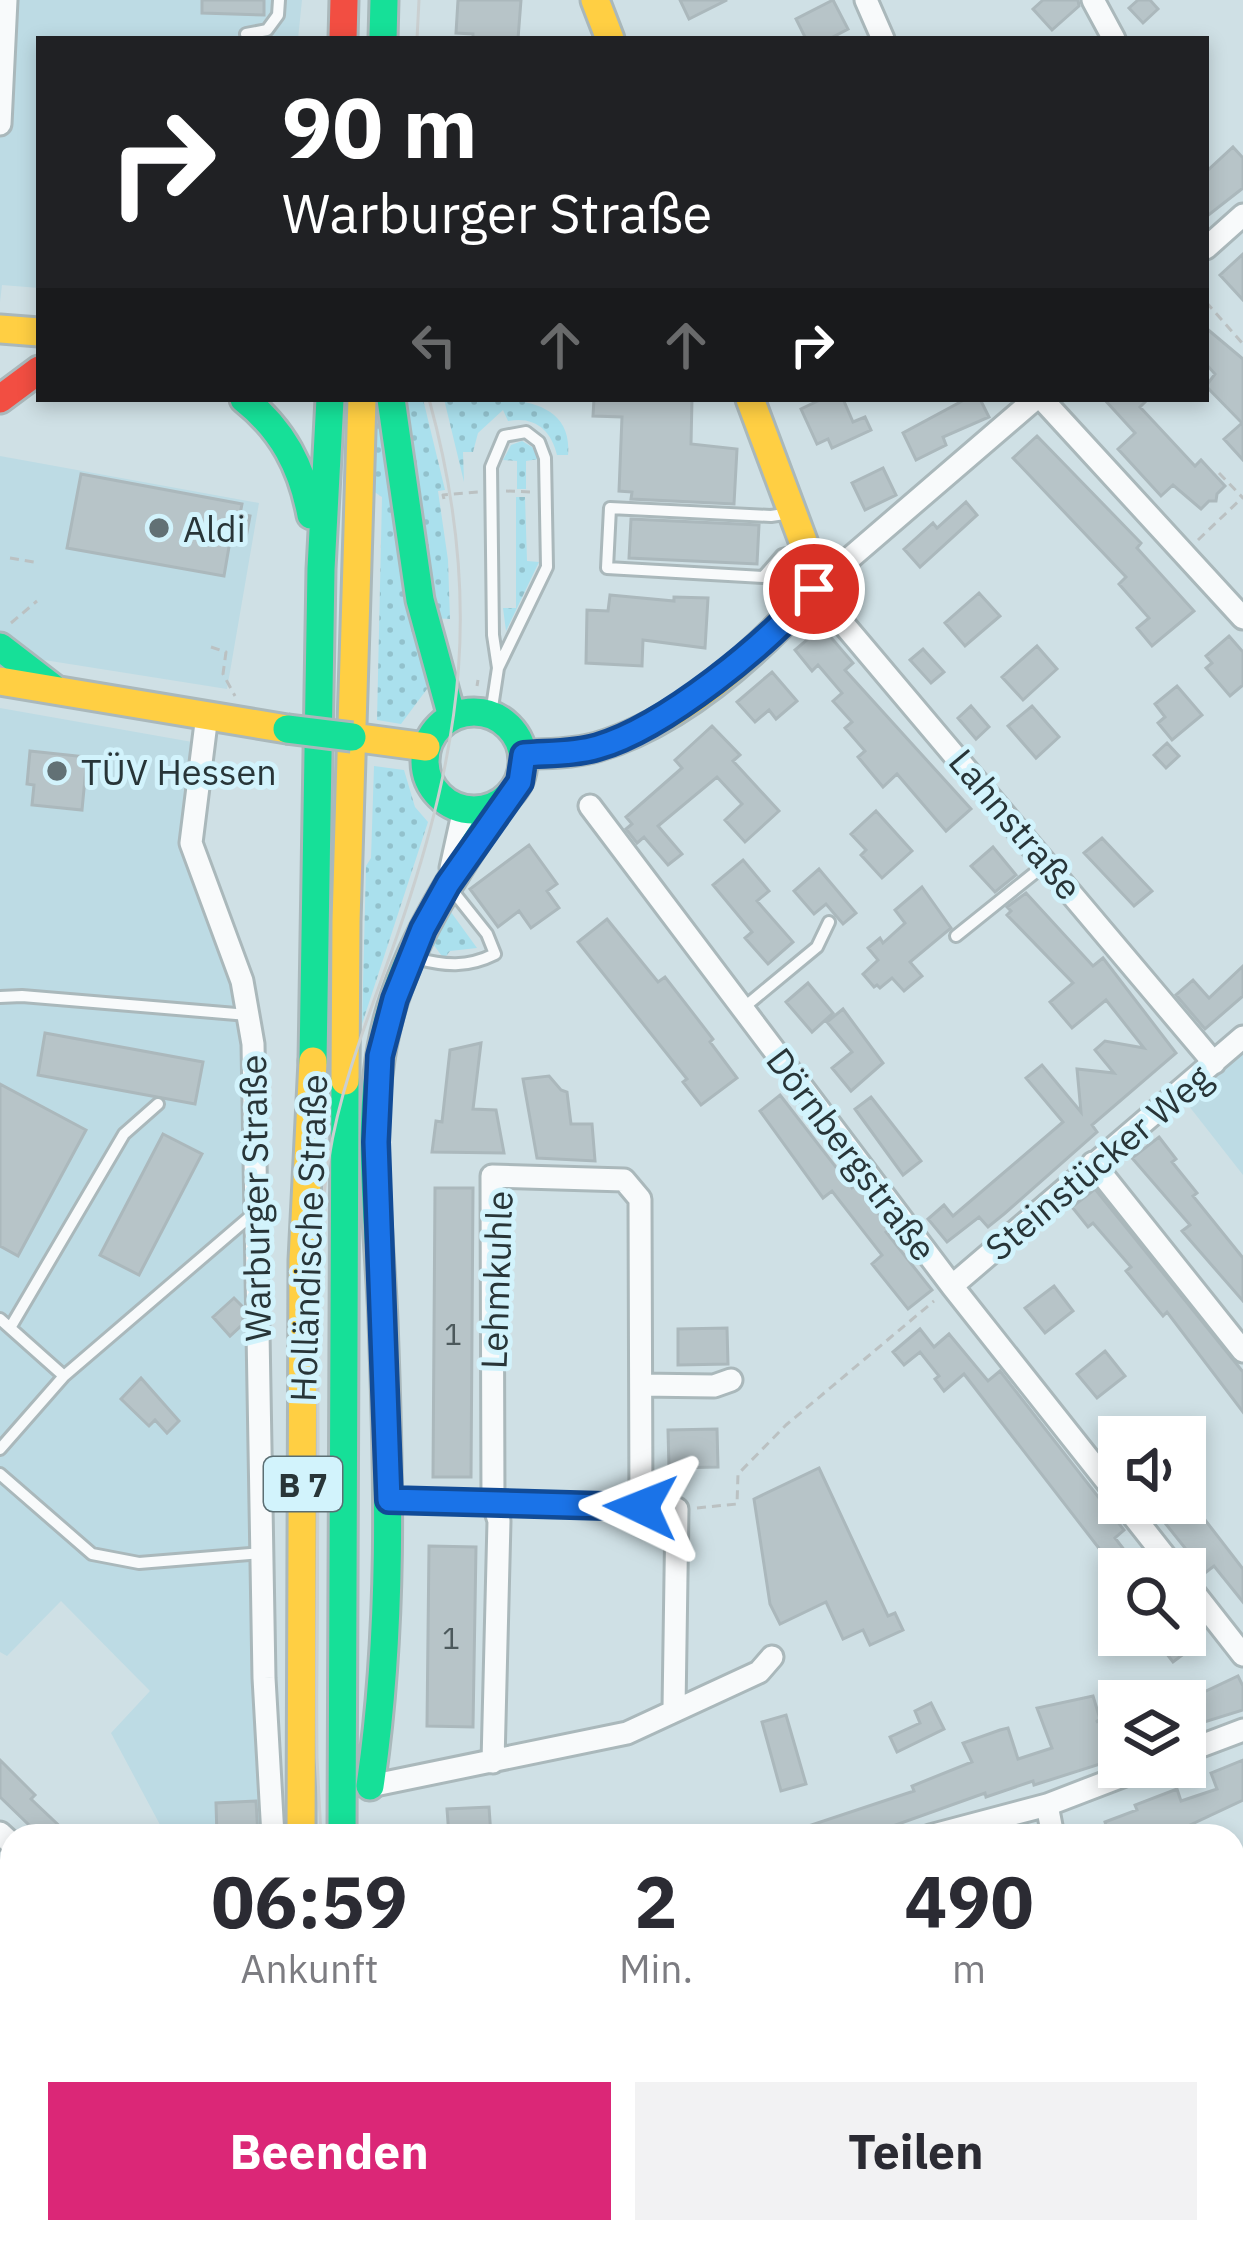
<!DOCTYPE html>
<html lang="de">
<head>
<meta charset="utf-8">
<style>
  body { margin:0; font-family:"IBM Plex Sans",sans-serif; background:#f2f2f3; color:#2b2b33; height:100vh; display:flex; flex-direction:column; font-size:45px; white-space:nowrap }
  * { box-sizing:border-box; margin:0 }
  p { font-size:39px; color:#7c7c81 }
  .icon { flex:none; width:66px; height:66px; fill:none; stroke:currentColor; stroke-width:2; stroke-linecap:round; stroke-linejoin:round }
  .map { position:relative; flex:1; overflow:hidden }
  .drawer { position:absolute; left:0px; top:1824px; width:1245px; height:420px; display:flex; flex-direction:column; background:#fff; border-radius:36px 36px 0 0; box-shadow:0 6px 18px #0003 }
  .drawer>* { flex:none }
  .hud { position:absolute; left:36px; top:36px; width:1173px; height:366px; border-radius:0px; box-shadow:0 6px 18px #0003; background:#202124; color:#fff; overflow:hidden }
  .buttons { position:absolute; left:1098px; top:1416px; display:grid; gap:24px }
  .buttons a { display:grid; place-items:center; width:108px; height:108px; border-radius:0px; background:#fff; box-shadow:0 6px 18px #0003; font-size:60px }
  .pin { position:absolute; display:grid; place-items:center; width:102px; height:102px; color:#fff; margin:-51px; border:6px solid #fff; border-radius:50%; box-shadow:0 3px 12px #0007 }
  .me { position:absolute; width:132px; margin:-66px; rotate:272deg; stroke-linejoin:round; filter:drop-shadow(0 0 9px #0008) }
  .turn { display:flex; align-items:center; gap:42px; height:252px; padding:0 48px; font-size:54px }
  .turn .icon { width:156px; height:156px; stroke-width:2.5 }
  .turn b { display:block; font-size:84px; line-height:102px }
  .lanes { display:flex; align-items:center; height:114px; padding:0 48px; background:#0003; justify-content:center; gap:60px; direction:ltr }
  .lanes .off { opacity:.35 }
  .eta { display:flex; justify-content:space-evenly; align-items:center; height:204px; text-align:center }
  .eta b { font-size:72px; font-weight:800; line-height:84px }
  .primary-button { display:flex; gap:24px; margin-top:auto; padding:24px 48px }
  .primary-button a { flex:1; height:138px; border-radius:0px; background:#db2777; color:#fff; font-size:48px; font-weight:800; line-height:138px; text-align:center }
  .primary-button a+a { background:#f2f2f3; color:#2b2b33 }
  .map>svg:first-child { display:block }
  .built { fill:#bddbe4 }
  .grass { fill:url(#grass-dots) }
  .building { fill:#b7c4c8; stroke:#abb8bc; stroke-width:3 }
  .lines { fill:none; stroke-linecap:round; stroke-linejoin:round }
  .lane-casing { stroke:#aab8bb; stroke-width:16 }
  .street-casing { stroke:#aab8bb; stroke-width:27 }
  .fast-casing { stroke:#aab8bb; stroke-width:33 }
  .slow-casing { stroke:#aab8bb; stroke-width:33 }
  .jam-casing { stroke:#aab8bb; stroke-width:33 }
  .path { stroke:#bbc1c2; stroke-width:3; stroke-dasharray:9 6; stroke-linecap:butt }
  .lane { stroke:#f8fafb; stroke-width:10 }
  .street { stroke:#f8fafb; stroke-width:21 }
  .fast { stroke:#16e098; stroke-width:27 }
  .slow { stroke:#ffcf43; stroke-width:27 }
  .jam { stroke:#f24e42; stroke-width:27 }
  .tram { stroke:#cacfd0; stroke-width:3 }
  .rail { stroke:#cacfd0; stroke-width:6; stroke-dasharray:15 15; stroke-linecap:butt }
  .fast-bridge-casing { stroke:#aab8bb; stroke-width:33; stroke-linecap:butt }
  .fast-bridge { stroke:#16e098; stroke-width:27 }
  .route-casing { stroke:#114b97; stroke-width:30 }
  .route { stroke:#1a73e8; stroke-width:21 }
  .poi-dot { fill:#627175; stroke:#d2f3fc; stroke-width:4.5 }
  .labels { text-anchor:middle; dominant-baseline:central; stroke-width:10; stroke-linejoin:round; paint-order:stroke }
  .number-label { font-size:30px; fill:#4c595c }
  .shield { fill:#d2f3fc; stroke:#5b6e73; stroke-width:3 }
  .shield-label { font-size:33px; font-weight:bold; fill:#283538 }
  .poi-label { font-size:36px; fill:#283538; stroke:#d2f3fc; text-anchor:start }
  .street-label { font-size:36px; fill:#283538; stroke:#d2f3fc }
</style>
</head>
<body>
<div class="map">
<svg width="1243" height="2244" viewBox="0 0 1243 2244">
  <defs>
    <pattern id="grass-dots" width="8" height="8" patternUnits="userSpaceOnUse" patternTransform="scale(3)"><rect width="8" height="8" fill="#aae0ed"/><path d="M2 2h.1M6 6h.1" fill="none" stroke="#92c1cc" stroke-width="1.8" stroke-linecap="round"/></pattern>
  </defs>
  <rect width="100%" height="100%" fill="#cfe0e5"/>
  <path class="built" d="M0,0h302l-4,39h-259v249l-37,-3 -2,17z
    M0,456l259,47 -32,186 -227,-36z
    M0,708l198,35 -12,101 56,137 29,855h-105l-55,-103 39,-42 -89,-90 -54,55 -7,-4z
    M1243,1053v122l-58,-74z
    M1243,2105v107l-10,4v-108z
    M857,2232h354l4,12h-389z"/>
  <path class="grass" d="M399,399h24l22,91 -7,1 10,69 2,59 -18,-1z
    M444,399c44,0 130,-11 124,56h-11c-6,-25 -22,-39 -49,-34l-5,-11 -25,23 -5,19h-10l1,30z
    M376,402l51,287 -26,35 -24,-4 5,-223 -9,-6z
    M522,441l10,6 7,12 -13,2v28h-9v-28l-14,-1 8,-15z
    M516,497h9l2,64 12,1 -33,69 -3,-23h13z
    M374,766l30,4 11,37 13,15 -66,202 4,-158 5,-8z
    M448,908l29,40 -27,3 -6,8 -11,-15z
    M1243,2212v32h-28l-4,-12h22v-16z"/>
  <path class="building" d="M202,0h62v15l-62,-2z
    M458,0h63l-3,39h-45v-5l-17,-1z
    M680,0h47l-38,19z
    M833,0l15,29 -19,10h-23l-10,-20z
    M1043,0h35l1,6 -27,24 -19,-21z
    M1138,0h12l8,9 -15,14 -14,-15z
    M1233,147l10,11v30l-37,29v-45z
    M1243,254v46l-23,-25z
    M1206,328l37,31v101l-19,-21 18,-16 -36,-37 9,-12 -9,-10z
    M594,399h98l-1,45 46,5 -3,55 -103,-5 1,-7 -13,-1 3,-74 -29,-1z
    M822,399h21l10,23 12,-5 6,13 -39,18 -4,-9 -11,5 -16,-35z
    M966,399h14l9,18 -46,20 3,8 -30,15 -13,-27z
    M1104,399h44l-8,8 55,59 6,-6 24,26 -8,8 -1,7h-7l-8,8 -28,-24 -12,11 -43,-47 17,-16z
    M1037,436l104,107 -4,5 57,63 -42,35 -15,-18 12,-10 -30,-34 7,-7 -113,-119z
    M883,468l13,27 -31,15 -13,-27z
    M81,474l161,30 -2,10 10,2 -5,27 -15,-2 -6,35 -157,-28z
    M966,502l11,13 -57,52 -16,-18 29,-26 4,5z
    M631,519l128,6 -2,39 -128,-6z
    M979,593l21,23 -35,30 -20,-23z
    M610,595l64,6v-4l34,1 -3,50 -62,-8 -1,26 -56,-3 1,-53 21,1z
    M822,627l31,36 -8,7 126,139 -25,22 -49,-57 -14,13 -25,-30 7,-6 -20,-23 7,-6 -19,-21 9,-8 -24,-28 -6,6 -17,-21z
    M1229,636l14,16v33l-13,11 -24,-28 6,-5 -6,-7z
    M1037,646l20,23 -34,31 -21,-23z
    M923,649l21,23 -13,11 -21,-23z
    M772,672l25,29 -21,18 -7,-9 -14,12 -18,-20z
    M1177,686l25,29 -30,25 -14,-17 7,-6 -10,-13z
    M971,706l18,21 -13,12 -18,-21z
    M1032,706l27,31 -23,21 -28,-32z
    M712,726l28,29 -7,6 46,50 -34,31 -20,-22 17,-16 -25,-27 -59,49 24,28 -14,11 -24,-28 -7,6 -11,-14 6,-5 -6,-7 56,-49 -7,-8z
    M1167,743l12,13 -13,12 -12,-13z
    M30,751l57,6 -5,53 -50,-5 2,-20 -7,-1z
    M876,811l36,40 -30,27 -21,-23 5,-5 -15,-16z
    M1102,838l50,53 -18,15 -50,-53z
    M529,845l28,39 -10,7 12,17 -28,20 -12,-17 -21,16 -28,-38z
    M993,847l23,28 -21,17 -24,-26z
    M743,860l26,31 -12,10 36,41 -25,22 -23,-26 7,-6 -39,-47z
    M819,869l37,44 -13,11 -17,-20 -12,10 -20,-23z
    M922,887l29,41 -41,34 12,14 -18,15 -12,-13 -12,10 -3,-3 -3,2 -11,-13 15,-14 -10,-12 12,-10 3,5 22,-20 -10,-13z
    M1026,893l67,73 10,-8 73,95 -84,72 5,7 -93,82 -16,13 -9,-10 -32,25 -19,-23 16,-14 9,11 110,-94 -37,-44 16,-13 39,47 -4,-43 37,4 -19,-23 10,-9 39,7 -38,-48 -34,28 -22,-26 23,-19 -66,-68 4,-4 -4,-4z
    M607,919l51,63 7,-5 48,62 -3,3 27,36 -36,27 -18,-23 4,-3 -109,-137z
    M1243,966v30l-38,33 -29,-34 17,-15 16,18z
    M808,983l25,30 -21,19 -26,-30z
    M843,1009l40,54 -32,28 -19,-23 20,-16 -25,-30z
    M45,1033l158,29 -8,42 -157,-29z
    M481,1043l-8,66 23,1 8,43 -72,-1 4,-31 6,1 8,-72z
    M549,1076l12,14 6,2 4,32h21l3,37 -58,-3 -14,-79z
    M0,1084l86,46 -68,126 -18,-10z
    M780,1095l72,93 5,-4 33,45 -4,3 46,58 -24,19 -36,-45 10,-9 -50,-64 -9,7 -63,-87z
    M871,1097l50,64 -18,14 -48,-66z
    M163,1134l39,20 -63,121 -39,-20z
    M1159,1137l17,22 -4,3 25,31 -4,3 50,62v43l-61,-70 8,-6 -58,-67z
    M435,1188h38l-2,289h-38z
    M1095,1189l148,183v40l-76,-100 -4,4 -37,-45 5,-4 -38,-44 -5,4 -16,-20z
    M1054,1286l19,25 -28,22 -20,-25z
    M234,1298l9,9v17l-13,12 -17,-19z
    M727,1328l1,36 -50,1v-36z
    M920,1329l14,18 15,-13 39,47 12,-10 124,159 -9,8 24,31h-24l-151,-195 -20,17 -9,-12 4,-3 -19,-24 -16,13 -11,-13z
    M1105,1351l20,25 -28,22 -20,-24z
    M141,1378l38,43 -12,12 -12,-13 -6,6 -28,-27z
    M717,1429l1,38 -49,1 -1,-38z
    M819,1468l69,148 7,-3 8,17 -33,15 -7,-15 -20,9 -17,-37 -46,22 -10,-20 -16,-105z
    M1149,1503h43l51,66v33l-29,-36 -9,7z
    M429,1546l47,1 -3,180 -46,-1z
    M1152,1635h38l7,9 -24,18z
    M1238,1676l5,10v24l-58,18v-27z
    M1093,1696l7,23 -4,3 23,-8v44l-85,27 -1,-4 -47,16 -1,-4 -120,43h-75v-4l124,-41 -2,-5 60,-24 -9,-19 37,-13 8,-2 10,31 34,-11 -15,-40z
    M931,1703l13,26 -47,23 -7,-15 30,-14 -5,-12z
    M786,1715l20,69 -25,7 -19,-69z
    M0,1760l35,35 -4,4 39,37h-46l7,-9 -31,-30z
    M1243,1760v40l-55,26 4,10h-24l-2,-6 -20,6 -2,-7 -35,7 -4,-14 32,-12 -2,-5 42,-16 4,12 36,-12 -6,-16z
    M256,1801l2,35h-41l-1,-33z
    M489,1807l2,29h-42l-2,-27z"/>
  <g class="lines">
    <g class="lane-casing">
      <path id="lane" d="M246,34l21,-4 11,-15 1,-15
        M791,513l-20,3 -161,-8 -3,60 156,9 19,-22 21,-5
        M491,714l7,-46 -5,-33 -2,-168 13,-31 22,-4 13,10 6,16 2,109 -49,101
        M956,936l91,-73
        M415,958c30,8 52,10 80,-4l-8,-20 -35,-44
        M0,997l22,-1 226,19
        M742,1009l75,-62 12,-25
        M0,1319l64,57
        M10,1328l114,-194 34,-30
        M0,1449l64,-73 189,-162
        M0,1474l92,80 47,9 123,-10"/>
    </g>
    <g class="street-casing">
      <path id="street" d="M866,0l17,39
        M1093,0l21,39
        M0,124l6,-124
        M1206,248l37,-33
        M1035,399l-221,190 400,474
        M1042,399l201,219
        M207,715l-16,128 51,138 11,63 11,634 9,158
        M590,806l362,480 167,211
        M451,868l13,-59
        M1093,1163l150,188
        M952,1286l291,-249
        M641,1385l73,1 17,-6
        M389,1500l104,2 -1,-326 132,4 16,19 1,308
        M1123,1503l52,66
        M1185,1581l58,74
        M1185,1752l58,-22
        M493,1762l6,-241 -6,-19 184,7 -3,200
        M370,1786l257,-53 132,-61 13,-15
        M1047,1805l6,31
        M0,1833l12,11
        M930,1836l117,-31 99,-38
        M1233,2083l10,-2
        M493,2232l18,12
        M0,2233l12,-11
        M767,2244l27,-12"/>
    </g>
    <g class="fast-casing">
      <path id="fast" d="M383,39l1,-39
        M244,399c39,31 58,68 67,116
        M391,399l29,201 32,117
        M0,647l52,40
        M425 761a49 49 0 1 1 98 0a49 49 0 1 1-98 0Z
        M313,1061l8,-492 9,-170
        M370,1786c23,-155 19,-309 13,-465 -4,-99 -20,-205 5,-301 21,-80 69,-150 114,-218
        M342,1836l3,-755"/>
    </g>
    <g class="slow-casing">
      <path id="slow" d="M595,0l15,39
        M0,329l39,3
        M0,681l287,48
        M352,737l74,10
        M523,755c25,-2 50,-1 74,-8 84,-25 160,-94 217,-158l-8,-40 -56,-150
        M345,1081l1,-160 16,-522
        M301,1836l2,-576 10,-199"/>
    </g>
    <g class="jam-casing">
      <path id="jam" d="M343,39l1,-39
        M0,399l39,-29
        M301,2232v12
        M351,2232v12"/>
    </g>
    <path class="path" d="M1206,302l37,42
      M1219,473l24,25
      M506,491l26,1
      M444,499l-1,-4 35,-3
      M1198,540l45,-43
      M10,558l29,5
      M11,623l26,-22
      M211,647l15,5 -3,22 12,22
      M477,686l1,-6
      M697,1508l40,-4 1,-30 48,-49 148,-124
      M265,2232l1,12"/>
    <use href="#lane" class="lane"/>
    <use href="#street" class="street"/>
    <use href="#fast" class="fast"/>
    <use href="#slow" class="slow"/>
    <use href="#jam" class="jam"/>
    <path class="tram" d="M417,39l2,-39
      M321,1836l-4,-78c-1,-106 1,-212 1,-318 0,-94 -4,-189 11,-282 12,-77 44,-152 69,-225 66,-191 85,-337 31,-534
      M317,2232l1,12
      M338,2232v12"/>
    <path class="rail" d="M1233,2126l10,-3
      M1233,2159l10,-3
      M874,2244l30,-12
      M911,2244l30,-12
      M982,2244l31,-12
      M1042,2244l29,-12"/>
    <g class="fast-bridge-casing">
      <path id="fast-bridge" d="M287,729l65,8"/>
    </g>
    <use href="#fast-bridge" class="fast-bridge"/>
  </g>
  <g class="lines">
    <g class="route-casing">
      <path id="route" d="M641,1507l-252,-7 -13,-358 4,-86 15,-57 28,-70 25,-45 72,-102 4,-27c23,-2 51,-1 74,-8 66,-19 173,-105 216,-158"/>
    </g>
    <use href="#route" class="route"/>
  </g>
  <g class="poi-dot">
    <circle cx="159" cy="528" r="12"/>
    <circle cx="57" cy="771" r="12"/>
  </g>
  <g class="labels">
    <g class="number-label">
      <text x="453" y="1333">1</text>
      <text x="451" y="1637">1</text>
    </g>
    <rect class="shield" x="264" y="1457" width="78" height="54" rx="9"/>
    <g class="shield-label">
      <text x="303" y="1484">B 7</text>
    </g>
    <g class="poi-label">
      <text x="183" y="528">Aldi</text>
      <text x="81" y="771">TÜV Hessen</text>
    </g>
    <g class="street-label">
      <text transform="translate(1016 824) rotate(50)">Lahnstraße</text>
      <text transform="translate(852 1154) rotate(53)">Dörnbergstraße</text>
      <text transform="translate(1098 1162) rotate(-40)">Steinstücker Weg</text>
      <text transform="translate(255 1198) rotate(-91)">Warburger Straße</text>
      <text transform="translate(308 1238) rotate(-88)">Holländische Straße</text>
      <text transform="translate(496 1280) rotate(-88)">Lehmkuhle</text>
    </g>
  </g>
</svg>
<div class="buttons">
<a><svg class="icon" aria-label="sound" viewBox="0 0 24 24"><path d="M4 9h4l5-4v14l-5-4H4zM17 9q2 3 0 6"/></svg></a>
<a><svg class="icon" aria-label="search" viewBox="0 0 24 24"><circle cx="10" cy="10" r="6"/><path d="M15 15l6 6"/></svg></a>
<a><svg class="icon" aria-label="layers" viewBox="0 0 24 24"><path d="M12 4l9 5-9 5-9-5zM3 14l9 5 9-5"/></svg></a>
</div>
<div class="pin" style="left:814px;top:589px;background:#d93025"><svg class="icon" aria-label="arrive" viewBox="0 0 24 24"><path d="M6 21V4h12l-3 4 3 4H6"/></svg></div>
<svg class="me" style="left:641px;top:1507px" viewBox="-20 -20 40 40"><path d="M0-17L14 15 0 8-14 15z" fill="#1a73e8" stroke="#fff" stroke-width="4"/></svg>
<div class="hud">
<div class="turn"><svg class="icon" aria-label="right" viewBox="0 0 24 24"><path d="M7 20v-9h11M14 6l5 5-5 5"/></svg><div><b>90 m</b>Warburger Straße</div></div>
<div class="lanes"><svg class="icon off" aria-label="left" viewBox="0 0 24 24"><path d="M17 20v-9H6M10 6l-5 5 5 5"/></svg><svg class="icon off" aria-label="ahead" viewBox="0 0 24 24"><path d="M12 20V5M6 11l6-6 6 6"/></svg><svg class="icon off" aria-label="ahead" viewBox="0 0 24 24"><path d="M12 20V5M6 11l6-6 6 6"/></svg><svg class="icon" aria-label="right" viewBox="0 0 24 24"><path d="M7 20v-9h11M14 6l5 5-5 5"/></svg></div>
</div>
<section class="drawer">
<div class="eta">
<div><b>06:59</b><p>Ankunft</p></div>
<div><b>2</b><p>Min.</p></div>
<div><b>490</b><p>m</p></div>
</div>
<div class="primary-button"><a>Beenden</a><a>Teilen</a></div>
</section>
</div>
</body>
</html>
